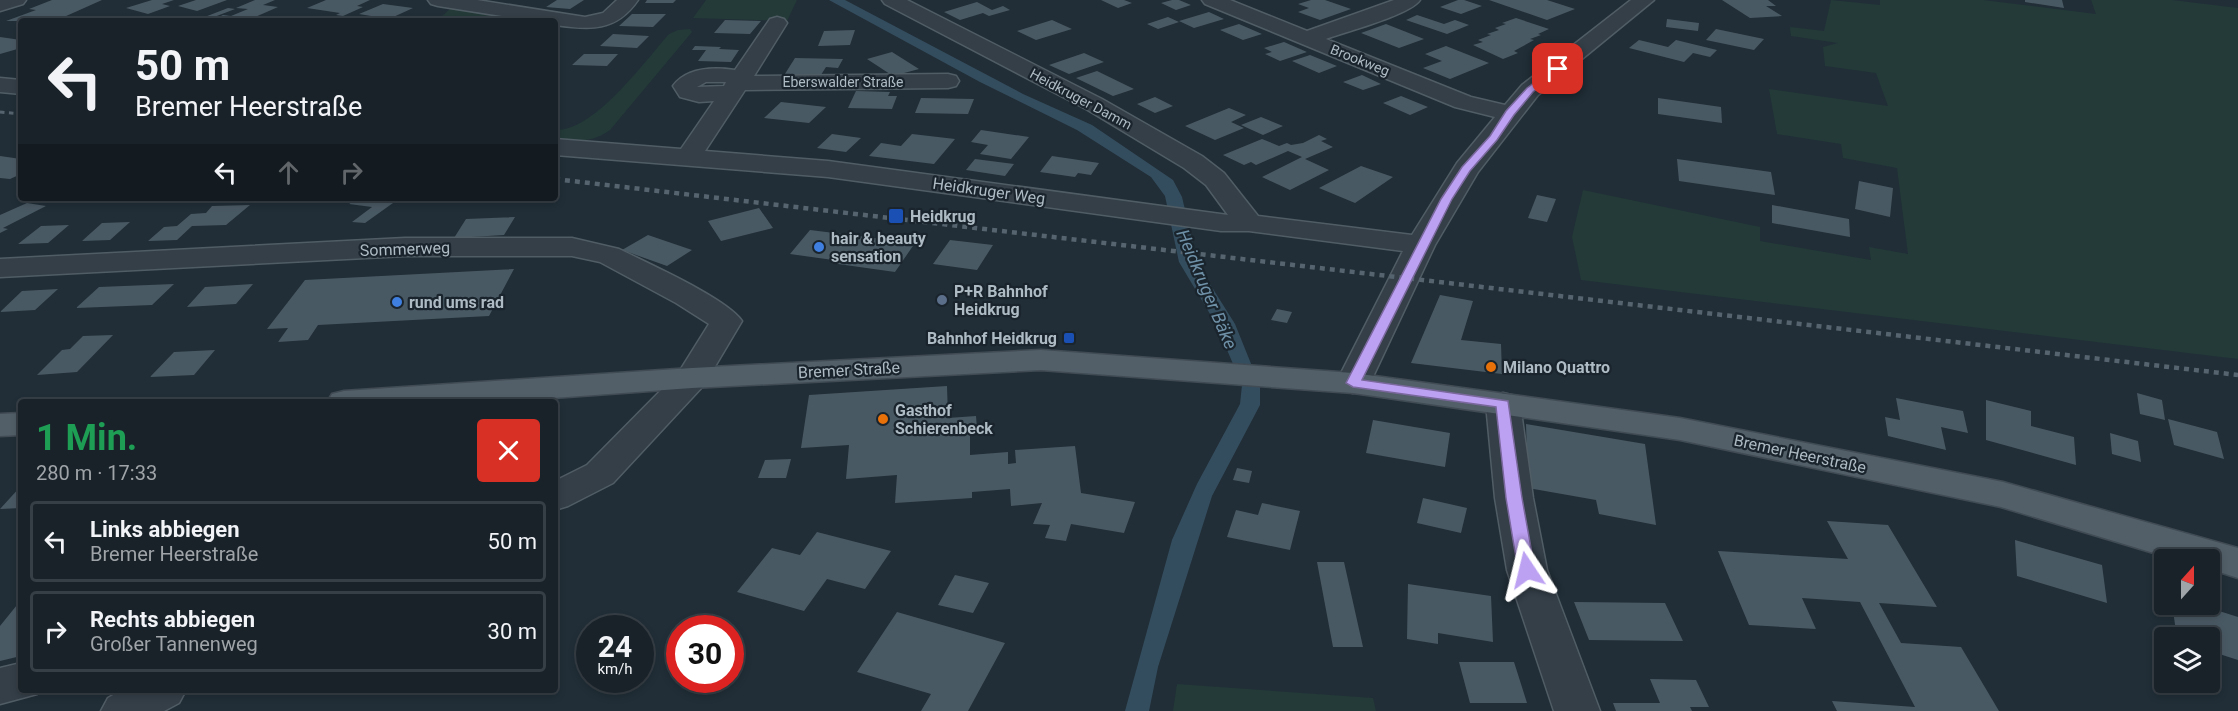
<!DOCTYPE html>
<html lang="de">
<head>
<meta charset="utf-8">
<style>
  body { margin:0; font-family:Roboto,sans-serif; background:#222a31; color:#f1f3f6; height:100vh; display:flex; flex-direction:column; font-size:22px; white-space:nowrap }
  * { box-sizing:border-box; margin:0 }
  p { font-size:20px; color:#9fa4a8 }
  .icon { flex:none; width:33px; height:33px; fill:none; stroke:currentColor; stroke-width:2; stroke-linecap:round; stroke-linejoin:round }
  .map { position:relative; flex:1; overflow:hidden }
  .details { position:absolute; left:18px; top:399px; width:540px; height:294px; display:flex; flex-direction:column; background:#192229; border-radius:6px; box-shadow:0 3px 9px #0003,0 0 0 2px #373f46 }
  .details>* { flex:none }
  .hud { position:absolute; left:18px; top:18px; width:540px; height:183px; border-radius:6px; box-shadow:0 3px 9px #0003,0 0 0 2px #373f46; background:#192229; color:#f1f3f6; overflow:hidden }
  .needle { width:39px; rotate:21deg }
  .tools { position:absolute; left:2154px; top:549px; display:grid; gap:12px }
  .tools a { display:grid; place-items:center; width:66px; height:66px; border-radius:6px; background:#192229; box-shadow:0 3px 9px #0003,0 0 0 2px #373f46; font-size:30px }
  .speed { position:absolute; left:576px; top:615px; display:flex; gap:12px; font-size:30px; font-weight:700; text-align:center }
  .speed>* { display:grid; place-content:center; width:78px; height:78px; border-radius:50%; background:#192229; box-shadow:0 3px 9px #0003,0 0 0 2px #373f46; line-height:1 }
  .speed small { font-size:15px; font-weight:400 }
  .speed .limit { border:9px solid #d22; background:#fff; color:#111 }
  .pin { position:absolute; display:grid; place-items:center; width:51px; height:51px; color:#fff; margin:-26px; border-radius:12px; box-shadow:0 3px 9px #0006 }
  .me { position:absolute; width:66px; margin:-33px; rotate:350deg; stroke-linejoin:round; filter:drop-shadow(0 0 4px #0008) }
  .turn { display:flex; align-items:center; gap:21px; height:126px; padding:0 18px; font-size:27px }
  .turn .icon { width:78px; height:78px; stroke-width:2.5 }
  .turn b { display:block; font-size:42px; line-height:51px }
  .lanes { display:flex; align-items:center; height:57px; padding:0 18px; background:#0003; justify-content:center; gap:30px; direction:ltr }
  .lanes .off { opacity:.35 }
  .round { display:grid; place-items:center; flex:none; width:63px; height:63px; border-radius:6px; background:#222a31 }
  .overview { display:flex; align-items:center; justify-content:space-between; height:102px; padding:0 18px }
  h1 { font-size:36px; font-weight:700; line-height:45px; color:#1e9e55 }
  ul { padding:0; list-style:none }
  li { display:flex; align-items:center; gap:18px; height:81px; margin:0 12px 9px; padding:0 6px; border:3px solid #373f46; border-radius:6px }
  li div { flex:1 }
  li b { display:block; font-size:22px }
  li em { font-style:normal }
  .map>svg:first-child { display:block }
  .green { fill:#233a38 }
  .water { fill:#344d5e }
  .building { fill:#495963 }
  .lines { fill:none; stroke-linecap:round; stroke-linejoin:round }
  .minor-casing { stroke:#515d65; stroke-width:3 }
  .major-casing { stroke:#404b54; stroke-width:3 }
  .minor { fill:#343f48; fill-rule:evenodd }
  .major { fill:#525f68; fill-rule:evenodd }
  .rail-far1 { stroke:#56646f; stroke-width:3; stroke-dasharray:4.5 4.5; stroke-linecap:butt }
  .rail { stroke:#56646f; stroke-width:4.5; stroke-dasharray:5 5; stroke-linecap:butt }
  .route { fill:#bca0f2; stroke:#7a689d; stroke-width:1.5 }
  .transit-dot { fill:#1a4fb4; stroke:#1a242c; stroke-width:2 }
  .shop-dot { fill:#3f7fe0; stroke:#1a242c; stroke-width:2 }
  .service-dot { fill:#5c6f8a; stroke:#1a242c; stroke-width:2 }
  .food-dot { fill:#e8710a; stroke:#1a242c; stroke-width:2 }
  .labels { text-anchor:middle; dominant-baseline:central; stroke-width:4.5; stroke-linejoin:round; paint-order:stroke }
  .far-street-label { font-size:14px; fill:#aebbc4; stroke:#1a242c }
  .street-label { font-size:16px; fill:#aebbc4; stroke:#1a242c }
  .poi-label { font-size:16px; font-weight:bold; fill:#aebbc4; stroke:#1a242c; text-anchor:start }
  .water-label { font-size:18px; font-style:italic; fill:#6f91a8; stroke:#1a242c }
</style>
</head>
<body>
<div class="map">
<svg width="2238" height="711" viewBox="0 0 2238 711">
  <rect width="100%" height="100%" fill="#212e37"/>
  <path class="green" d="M706,0h91l-10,21 -94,-3z
    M1831,0l49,5v-5h103l113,14 -5,-14h81l66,8v351l-657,-79 -9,-43 11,-47 177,37v14l111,19 -2,-13 39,7 -11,-86 -54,-10 -2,-14 -64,-10 -8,-45 119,17 -12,-33 -51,-7 -2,-19 15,-4 -47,-7 -1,-9 34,4z
    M452,7l80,14h-95z
    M690,29l2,3 -82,98c-18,13 -34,11 -55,10v-10c39,2 90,-69 114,-96l9,-4z
    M1177,684l196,14 3,13h-203z"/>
  <path class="water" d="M829,0h16l178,94 69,31 81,55 9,17 16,68 37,59 25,62v19l-48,91 -54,171 -9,44h-24l47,-171 25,-56 43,-80 2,-19 -26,-61 -37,-62 -14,-66 -14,-19 -74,-47 -97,-48z"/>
  <path class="building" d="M52,0h50l-47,21h-49l30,-11 -7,-1z
    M152,0h22l-12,4 8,2 -22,8 -22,-6z
    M196,0h31l-30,11 -19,-5z
    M255,0h20l-12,5 15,2 -32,14h-36l13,-6 8,1 17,-7 -12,-1z
    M326,0h44l-13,6 6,1 -20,9 -7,-1 4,-2 -33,-5z
    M557,0h27l-14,9 -24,-2z
    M647,0h29l-3,3h-28z
    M1101,0h23l8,3 -14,5z
    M1172,0h7l12,5 -15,5 -15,-7z
    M1311,0h14l26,9 -31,11 -22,-8 11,-4 -11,-4z
    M1458,0h6l18,6 -21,8 -21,-7z
    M1489,0h58l28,9 -28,11z
    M1722,0h46l8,6h-10l16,10 -32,2z
    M2025,0h37l2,8 -39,-6z
    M977,2l15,8 11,-4 7,4 -21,6 -6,-3 -23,7 -16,-8z
    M383,4l30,4 -24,11 -30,-5z
    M228,8l7,1 -26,10 -7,-1z
    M1209,12l15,7 -30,9 -15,-7z
    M632,14h34l-13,13 -34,-1z
    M1417,15l27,9 11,-4 14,5 -22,9 -41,-14z
    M1168,17l11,5 -21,7 -11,-5z
    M1516,18l33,11 -11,5 3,1 -11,4 4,1 -20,11 4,2 -15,6 -30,-14 10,-3 -5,-2 13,-5 -4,-1 12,-4 -4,-2 11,-4 -4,-1z
    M1667,19l32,4 -1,8 -32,-4z
    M725,20l36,1 -11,13 -36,-1z
    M1052,20l20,9 -36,11 -19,-9z
    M1239,24l23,10 -19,6 -23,-10z
    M1386,24l38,15 -25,9 -38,-15z
    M1716,29l48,10 -10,11 -48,-10z
    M855,30l-5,15 -32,1 6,-15z
    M613,34l36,2 -12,12 -37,-2z
    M0,37l21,3v8l-21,6z
    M1639,40l29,7 8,-7 41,10 -7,7 -17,-4 -9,9 -55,-14z
    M1284,42l23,10 -27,9 -15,-7 7,-2 -8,-4z
    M695,46l26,1 -2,2 20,1 -8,12 -33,-1 8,-11h-14z
    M1446,46l43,17 -39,16 -27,-11 19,-7 -17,-7z
    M892,52l27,17 -26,7 -26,-17z
    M1084,53l20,9 -35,12 -20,-9z
    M584,54h34l-11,12 -35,-1z
    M1310,55l27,11 -18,7 -27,-12z
    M795,58l48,1 -5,9 -12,-1 -7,11 -36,-1z
    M1097,71l37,18 -21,7 -37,-18z
    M1362,75l19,9 -18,6 -20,-8z
    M856,91l34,1 -2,4h9l-5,13 -44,-1z
    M1401,96l27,11 -18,8 -27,-12z
    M1155,97l18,9 -18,7 -18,-9z
    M921,98l53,1 -6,15 -53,-1z
    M1658,98l63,9 1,16 -64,-9z
    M781,102l45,5 -17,16 -45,-5z
    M1229,108l17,7 -15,7 13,6 -29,12 -30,-14z
    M1261,117l22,9 -20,9 -22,-10z
    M981,130l48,7 -18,22 -31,-5 8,-9 -17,-3z
    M832,134l29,4 -15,14 -29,-4z
    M912,134l43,5 -21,25 -65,-8 12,-13 20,3z
    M1319,135l8,4 -6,2 12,6 -28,12 24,11 -39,20 -28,-13 40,-20 -14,-6 -32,14 -5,-3 -7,3 -21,-10 39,-16 17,7 8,-3 4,2 12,-2z
    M0,156l21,3v15l-11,5 -10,-1z
    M1052,156l47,7 -8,12 -13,-2 -3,4 -35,-5z
    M975,159l39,5 -9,12 -39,-6z
    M1677,159l94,13 4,23 -96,-14z
    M1361,166l32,11 -38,26 -36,-15z
    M1859,181l34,7 -3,29 -35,-8z
    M1537,195l19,4 -9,23 -19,-4z
    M358,198h42l-35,25 -13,-1 20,-15 -23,-3z
    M27,203l19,3 -43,22 5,1 -8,4v-18z
    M250,205l-24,20 -34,1 -15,14 -29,1 16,-14 13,-1 14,-12 15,-1 6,-7z
    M1772,205l77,14 1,18 -78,-14z
    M759,208l14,20 -52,13 -13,-20z
    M515,217l-11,18 -50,3 12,-19z
    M130,222l-20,18 -28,1 20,-18z
    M69,225l-21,18 -30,1 23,-18z
    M810,230l105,13 -20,29 -64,-9 2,-3 -43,-6z
    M648,235l44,15 -25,16 -45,-16z
    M950,240l43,5 -16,25 -44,-6z
    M514,269l-25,47 -171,9 -10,15 -30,2 10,-14 -21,1 38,-49z
    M174,284l-22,21 -76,3 23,-21z
    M253,284l-17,20 -49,3 18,-20z
    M58,289l-23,21 -35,2 22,-21z
    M1440,295l33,6 -12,39 40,4 1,30 -91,-11z
    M1277,309l15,3 -5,11 -16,-3z
    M113,335l-36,37 -40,3 25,-25 8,-1 13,-13z
    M215,350l-21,25 -44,2 24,-25z
    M947,386l1,32 28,-2 1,13h-7v26l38,-3v12l8,-1 -1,-13 60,-4 6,47 54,9 -11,31 -53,-9 -5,17 -21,-3 5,-13 -17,-1 9,-21 -31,3 -1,-17 -38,3v6l-77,5 2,-28 -51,4 3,-34 -48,3 8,-53z
    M2137,393l25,7 3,20 -25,-6z
    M1896,398l67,13 5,22 -27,-6 5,23 -58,-14 -3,-19 15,3z
    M1986,400l45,11v15l43,11 2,28 -90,-25z
    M2168,419l49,13 7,27 -50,-14z
    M1373,420l77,13 -5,34 -79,-14z
    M1526,424l119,20 11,81 -57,-11 -3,-14 -68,-12z
    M2110,433l28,8 3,21 -29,-8z
    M791,459l-5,19h-28l7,-18z
    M1237,468l15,3 -3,12 -16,-3z
    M21,486v22l-21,1z
    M1423,498l44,10 -6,25 -44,-10z
    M1262,503l38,8 -10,39 -63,-13 9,-27 22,5z
    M1827,521l61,4 49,82 -58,-4 22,40 60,4 38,64h-162l-5,-10 83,6 -55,-105 -58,-4 14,31 -67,-4 -31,-74 130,8z
    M817,532l74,19 -26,38 -38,-10 -23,32 -67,-19 35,-44 28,7z
    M2015,540l87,25 5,38 -90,-27z
    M1317,562h27l19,85h-30z
    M955,575l34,8 -16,30 -35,-8z
    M1408,584l83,12 2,46 -55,-9v11l-31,-5z
    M21,600v56l-21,5v-35z
    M1574,602l91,1 18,38 -94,-1z
    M2172,604h25l41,13v43l-28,-9v-13h-33z
    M897,612l108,31 -37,68h-47l10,-17 -74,-22z
    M1459,662h55l13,41h-57z
    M1650,679l46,1 13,27h-19l2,4h-76l-3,-8h47z"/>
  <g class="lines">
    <g class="minor-casing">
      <path id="minor" d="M0,0h26l-3,4 -23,7z
        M428,0h49l108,17 18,-4 14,-13h21c-22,32 -48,30 -83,25v-4h-22l-95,-15 -7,-2z
        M882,0h25l195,99 100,57 22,17 34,43 154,19 45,-72 38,-46 -40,-10 -250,-103 -3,-4h28l77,31 87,-31h26c-10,15 -75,32 -94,39l145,58 34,8 17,-20 109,-85h23l-116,95 -60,77 -43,73 -65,138 -5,7 -12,3 -12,-3 -5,-7 67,-132 -154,-20h-28l-393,-54 -273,-22v-16l126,10 33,-48 -15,1 -19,-5 -7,-11c14,-19 41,-19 62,-16l35,-51 7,-2 7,2 3,4 -33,53 194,-2 8,2 3,5 -3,5 -8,2 -203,2 -40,61 123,10 400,54 -22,-30 -22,-17 -98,-59 -201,-105zM706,82h20l-2,4 -27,1z
        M0,78l21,2v14l-21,-2z
        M405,238h167l47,11c28,14 107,49 123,72l-38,64 -91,98 -45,23 -13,4v-29l32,-16 92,-93 30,-48 -33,-21 -76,-41 -28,-6h-167l-405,21v-18z
        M1503,393l12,3 5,8 13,94 14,72 53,141h-46l-47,-141 -12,-72 -9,-94 5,-8z
        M21,663v27h18l-2,4 -37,10v-36z
        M122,690h64l-7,13 -15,8h-63l7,-13z"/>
    </g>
    <g class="major-casing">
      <path id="major" d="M1041,350l312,23 327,45 323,64 235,66v30l-28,-9v-9h-33l-176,-53 -321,-67 -327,-47 -312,-23 -349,18 -196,14h-169l5,-8 12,-3 348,-23z
        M21,413v22l-21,1v-22z"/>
    </g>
    <use href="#minor" class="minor"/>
    <use href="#major" class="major"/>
    <path class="rail-far1" d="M0,112l21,2"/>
    <path class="rail" d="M555,179l1683,196"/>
  </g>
  <path class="route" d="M1555,67l8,2 -30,23 -19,23 -17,25 -27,31 -18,28 -90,181 146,21 14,97 13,72 -2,4h-12l-3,-4 -12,-72 -10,-91 -143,-20 -7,-4 95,-184 21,-32 28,-31 16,-25 21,-23z"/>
  <g class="transit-dot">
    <rect x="888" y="208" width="16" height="16" rx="3"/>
    <rect x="1063" y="332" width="12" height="12" rx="3"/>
  </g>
  <g class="shop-dot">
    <circle cx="819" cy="247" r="6"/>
    <circle cx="397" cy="302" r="6"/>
  </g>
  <circle class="service-dot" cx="942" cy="300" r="6"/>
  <g class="food-dot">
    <circle cx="1491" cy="367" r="6"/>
    <circle cx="883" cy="419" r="6"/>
  </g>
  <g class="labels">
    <g class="far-street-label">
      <text transform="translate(1360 60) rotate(22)">Brookweg</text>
      <text x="843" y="82">Eberswalder Straße</text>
      <text transform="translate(1081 99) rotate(28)">Heidkruger Damm</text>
    </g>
    <g class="street-label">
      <text transform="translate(989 191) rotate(8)">Heidkruger Weg</text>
      <text transform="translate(405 249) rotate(-2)">Sommerweg</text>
      <text transform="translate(849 370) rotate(-3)">Bremer Straße</text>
      <text transform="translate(1800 454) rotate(12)">Bremer Heerstraße</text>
    </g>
    <g class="poi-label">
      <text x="910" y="216">Heidkrug</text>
      <text x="831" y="238">hair &amp; beauty<tspan x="831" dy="18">sensation</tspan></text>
      <text x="954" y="291">P+R Bahnhof<tspan x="954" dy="18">Heidkrug</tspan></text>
      <text x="409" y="302">rund ums rad</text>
      <text x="1057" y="338" text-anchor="end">Bahnhof Heidkrug</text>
      <text x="1503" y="367">Milano Quattro</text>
      <text x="895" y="410">Gasthof<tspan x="895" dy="18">Schierenbeck</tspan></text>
    </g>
    <g class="water-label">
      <text transform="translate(1207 289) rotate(67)">Heidkruger Bäke</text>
    </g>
  </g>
</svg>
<div class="tools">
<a><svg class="needle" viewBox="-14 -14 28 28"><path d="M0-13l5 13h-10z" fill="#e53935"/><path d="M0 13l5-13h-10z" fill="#9fa4a8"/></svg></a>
<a><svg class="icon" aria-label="layers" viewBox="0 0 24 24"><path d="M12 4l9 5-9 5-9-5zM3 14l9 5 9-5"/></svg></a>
</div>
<div class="speed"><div>24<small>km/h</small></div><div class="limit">30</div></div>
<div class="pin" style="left:1558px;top:69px;background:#d93025"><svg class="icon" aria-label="arrive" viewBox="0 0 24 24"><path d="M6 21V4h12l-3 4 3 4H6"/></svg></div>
<svg class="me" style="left:1527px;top:570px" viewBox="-20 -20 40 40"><path d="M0-17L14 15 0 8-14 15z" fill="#bca0f2" stroke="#fff" stroke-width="4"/></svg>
<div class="hud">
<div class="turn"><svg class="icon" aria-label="left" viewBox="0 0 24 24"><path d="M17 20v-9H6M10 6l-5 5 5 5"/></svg><div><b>50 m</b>Bremer Heerstraße</div></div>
<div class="lanes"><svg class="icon" aria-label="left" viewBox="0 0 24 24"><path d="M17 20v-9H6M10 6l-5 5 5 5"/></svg><svg class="icon off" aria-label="ahead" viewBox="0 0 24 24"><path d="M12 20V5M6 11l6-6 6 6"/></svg><svg class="icon off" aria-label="right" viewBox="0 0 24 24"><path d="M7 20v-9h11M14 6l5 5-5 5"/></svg></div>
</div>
<section class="details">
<div class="overview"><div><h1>1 Min.</h1><p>280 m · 17:33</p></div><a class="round" style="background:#d93025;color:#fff"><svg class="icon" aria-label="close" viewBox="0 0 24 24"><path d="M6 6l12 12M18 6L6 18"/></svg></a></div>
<ul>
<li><svg class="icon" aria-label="left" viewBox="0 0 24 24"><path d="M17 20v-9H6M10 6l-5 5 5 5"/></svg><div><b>Links abbiegen</b><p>Bremer Heerstraße</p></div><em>50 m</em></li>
<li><svg class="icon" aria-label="right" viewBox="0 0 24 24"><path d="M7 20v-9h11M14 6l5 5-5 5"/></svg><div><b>Rechts abbiegen</b><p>Großer Tannenweg</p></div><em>30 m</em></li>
</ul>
</section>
</div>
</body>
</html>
